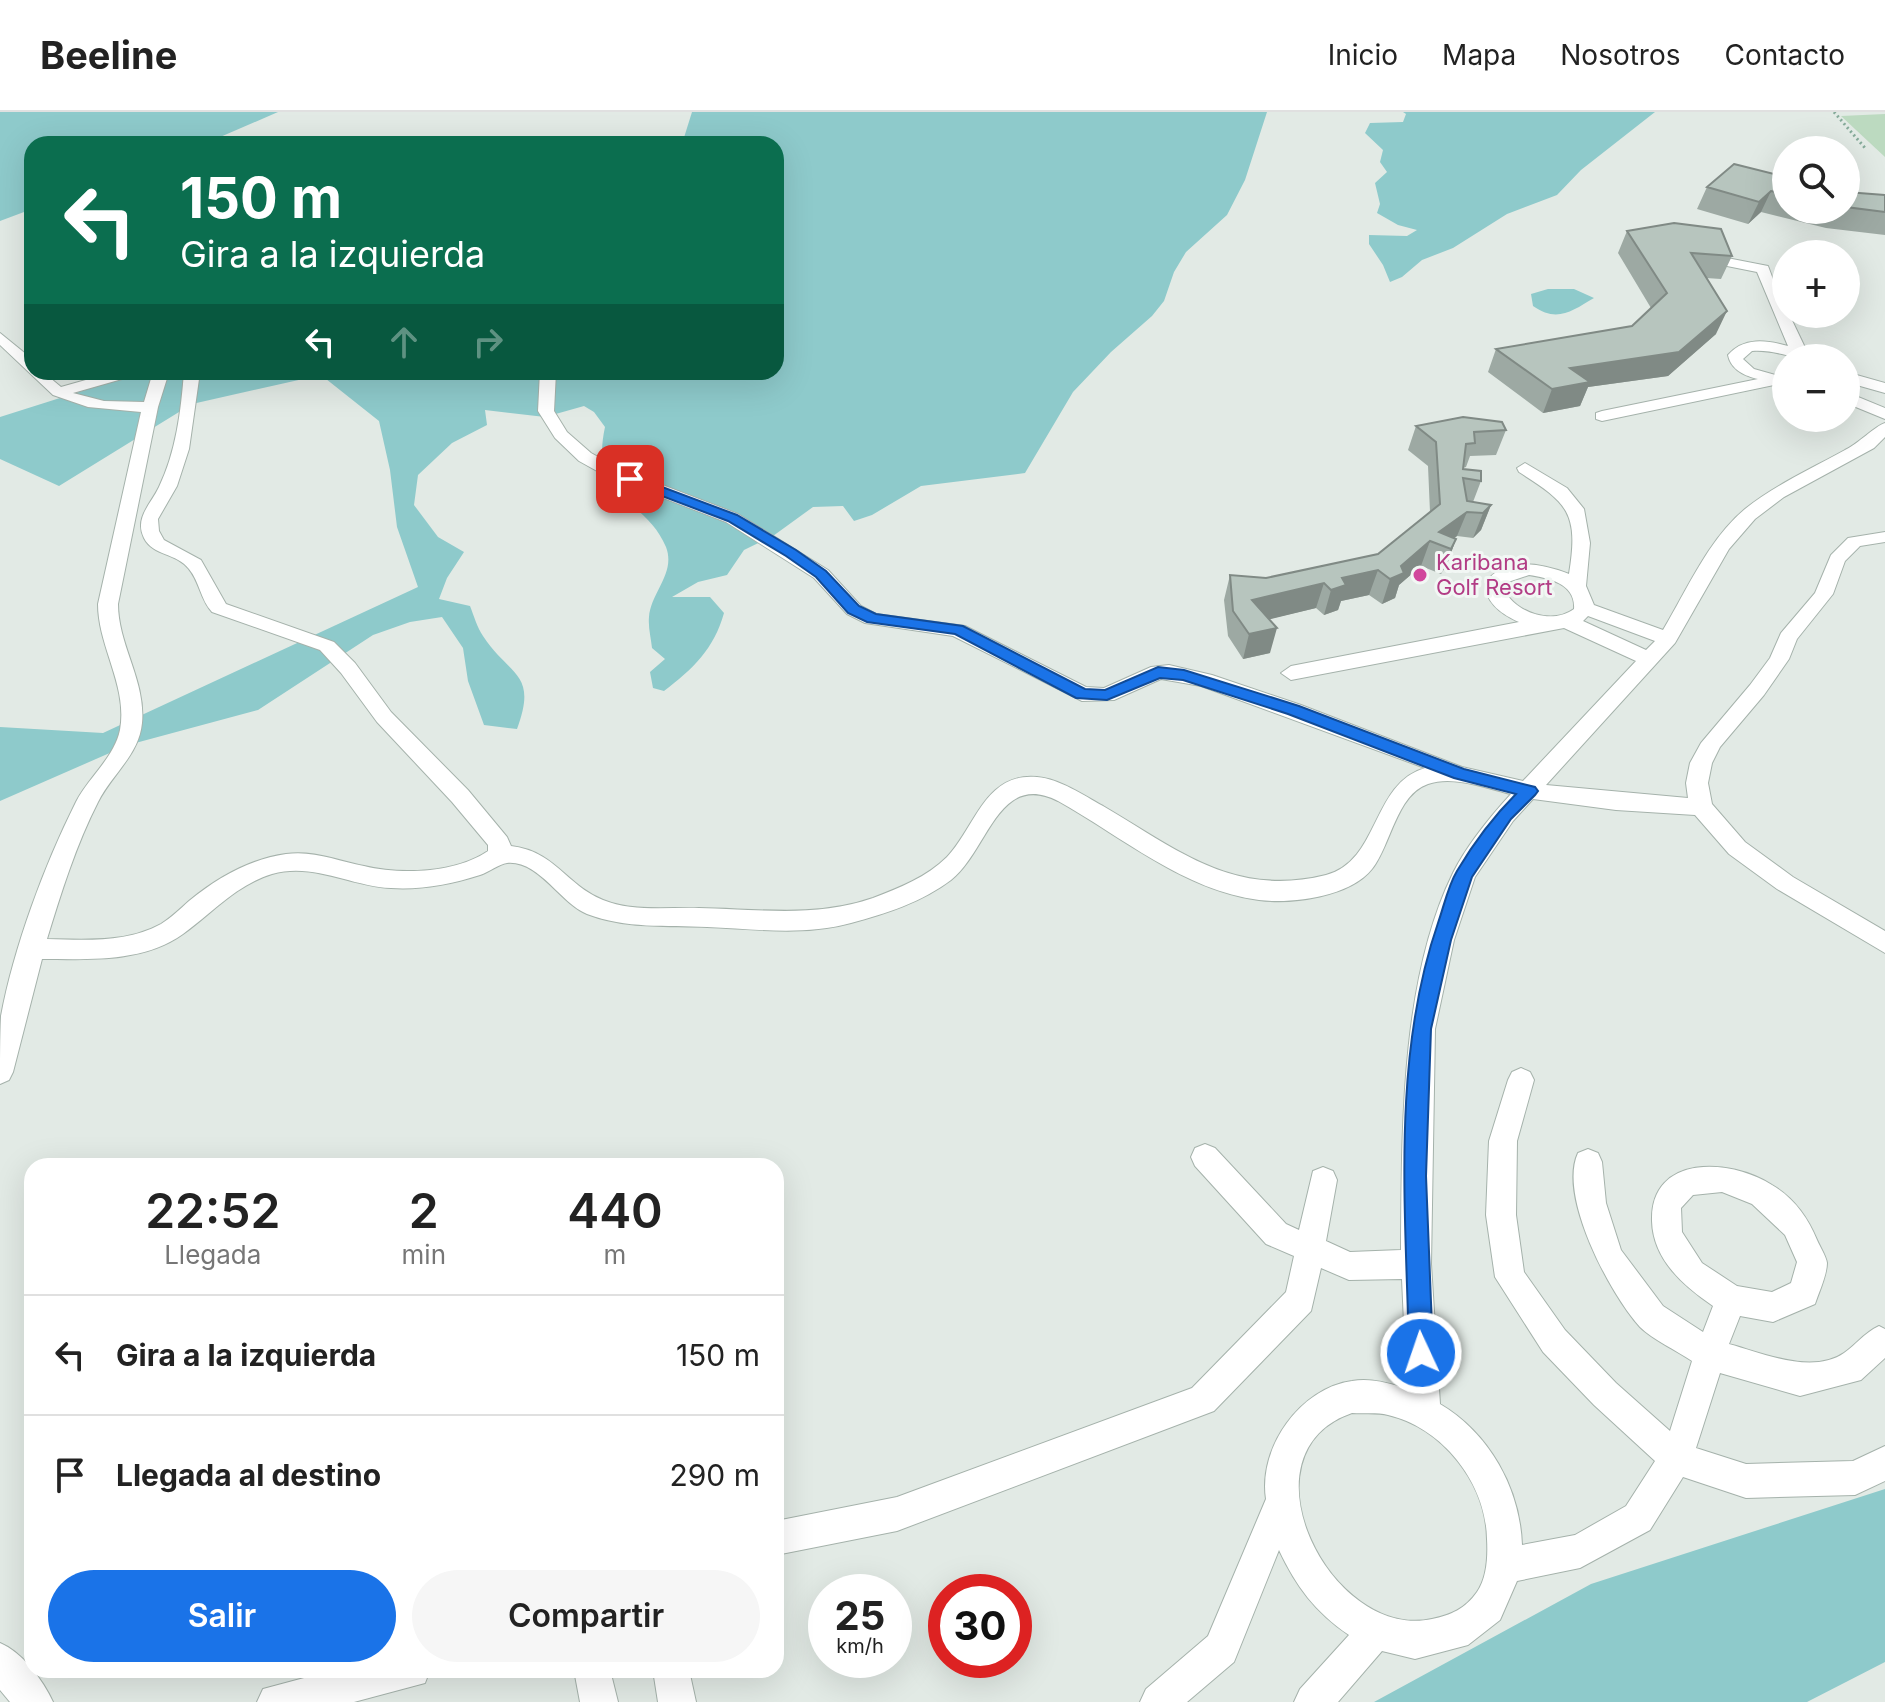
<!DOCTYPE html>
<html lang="es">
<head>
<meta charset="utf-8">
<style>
  body { margin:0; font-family:Inter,sans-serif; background:#f6f6f6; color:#222; height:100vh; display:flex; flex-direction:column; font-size:30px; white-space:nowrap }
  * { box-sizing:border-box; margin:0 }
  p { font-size:26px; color:#767676 }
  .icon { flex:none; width:44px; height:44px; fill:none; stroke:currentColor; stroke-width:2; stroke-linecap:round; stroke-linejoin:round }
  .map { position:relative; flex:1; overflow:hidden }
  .sheet { position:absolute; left:24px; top:1046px; width:760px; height:520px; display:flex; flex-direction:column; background:#fff; border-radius:24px; box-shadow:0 8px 32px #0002 }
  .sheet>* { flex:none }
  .hud { position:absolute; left:24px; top:24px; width:760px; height:244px; border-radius:24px; box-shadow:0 8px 32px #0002; background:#0b6e4f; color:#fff; overflow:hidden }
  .tools { position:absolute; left:1772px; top:24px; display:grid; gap:16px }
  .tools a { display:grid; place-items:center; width:88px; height:88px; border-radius:50%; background:#fff; box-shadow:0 8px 32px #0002; font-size:40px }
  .speed { position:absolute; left:808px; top:1462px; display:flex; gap:16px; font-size:40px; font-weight:700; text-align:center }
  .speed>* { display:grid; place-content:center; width:104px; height:104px; border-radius:50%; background:#fff; box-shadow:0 8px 32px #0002; line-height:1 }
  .speed small { font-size:20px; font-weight:400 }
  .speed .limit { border:12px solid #d22; background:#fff; color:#111 }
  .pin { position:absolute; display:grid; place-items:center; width:68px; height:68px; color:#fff; margin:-34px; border-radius:16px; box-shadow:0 4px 12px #0006 }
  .me { position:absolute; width:88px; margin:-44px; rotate:357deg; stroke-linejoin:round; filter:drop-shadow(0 0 6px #0008) }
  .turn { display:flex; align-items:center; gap:28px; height:168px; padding:0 24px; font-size:36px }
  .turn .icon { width:104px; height:104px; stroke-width:2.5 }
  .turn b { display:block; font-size:56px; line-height:68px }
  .lanes { display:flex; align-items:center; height:76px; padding:0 24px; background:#0003; justify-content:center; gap:40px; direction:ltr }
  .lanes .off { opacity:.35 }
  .eta { display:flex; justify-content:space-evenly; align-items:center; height:136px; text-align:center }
  .eta b { font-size:48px; font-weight:600; line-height:56px }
  .primary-button { display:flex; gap:16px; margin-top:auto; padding:16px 24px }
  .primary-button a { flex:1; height:92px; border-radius:48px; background:#1a73e8; color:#fff; font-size:32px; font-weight:600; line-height:92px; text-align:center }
  .primary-button a+a { background:#f6f6f6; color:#222 }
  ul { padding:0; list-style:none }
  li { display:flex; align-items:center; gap:24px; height:120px; padding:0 24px; border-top:2px solid #e0e0e0 }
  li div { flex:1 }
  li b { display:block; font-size:30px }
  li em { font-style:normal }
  header { display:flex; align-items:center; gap:48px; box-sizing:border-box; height:112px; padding:0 40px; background:#fff; border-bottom:2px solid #e0e0e0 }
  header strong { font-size:38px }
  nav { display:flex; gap:44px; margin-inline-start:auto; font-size:28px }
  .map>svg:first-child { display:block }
  .green { fill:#bcdac0 }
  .water { fill:#8ecacb }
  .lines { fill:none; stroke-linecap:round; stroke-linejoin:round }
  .minor-casing { stroke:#a5b2ab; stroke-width:2 }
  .path { stroke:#85ab9a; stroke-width:3; stroke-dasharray:2 3; stroke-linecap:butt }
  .minor { fill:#fff; fill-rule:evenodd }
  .wall { fill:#9da9a3 }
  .shaded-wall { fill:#808a85 }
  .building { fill:#b7c5be; stroke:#808a85; stroke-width:2 }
  .route { fill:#1a73e8; stroke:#114b97; stroke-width:2 }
  .hotel-dot { fill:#d1479c; stroke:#f2f7f4; stroke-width:3 }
  .labels { text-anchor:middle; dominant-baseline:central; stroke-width:6; stroke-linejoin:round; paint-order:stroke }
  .far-hotel-label { font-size:22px; fill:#b23c85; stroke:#f2f7f4; text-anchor:start }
</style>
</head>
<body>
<header>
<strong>Beeline</strong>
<nav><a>Inicio</a><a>Mapa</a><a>Nosotros</a><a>Contacto</a></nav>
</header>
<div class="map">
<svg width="1885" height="1590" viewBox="0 0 1885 1590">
  <rect width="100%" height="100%" fill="#e2eae5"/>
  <path class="green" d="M1885,2v43l-44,-41z"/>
  <path class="water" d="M0,0h278l-74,32h-172v65l-32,12z
    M692,0h575l-22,68 -18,35 -41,37 -12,20 -10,29 -12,15 -41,36 -38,40 -48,81 -104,13 -49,29 -18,6 -11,-15 -30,1 -40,29 -29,14 -17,25 -29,7 -26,15h38l14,16c-10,36 -31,56 -60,78l-11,-3 -3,-16 15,-13 -13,-11c-1,-10 -4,-21 -3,-31 2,-25 27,-44 17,-70 -21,-50 -77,-48 -61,-120l-11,-15 -10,-6 -39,11 -60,-7 2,15 -35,18 -34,32 -4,30 24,32 26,15 -17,26 -8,21 31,7c4,10 7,21 13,30 27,41 55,36 34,93l-33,-4 -16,-44 -5,-33 -21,-31 -32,5 -37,13 -115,75 -130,35 -128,56v-74l103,6 315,-146 -21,-60 -7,-57 -11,-49 -58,-46 -129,29 -133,82 -59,-27v-42l142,-45h634v-228h-94z
    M1403,0h252l-74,58 -24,25 -50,19 -54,34 -31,12 -20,17 -12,5 -7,-17 -14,-21v-9l38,1 10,-6 -19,-5 -21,-12 3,-9 -5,-21 12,-11 -7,-10 3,-12 -18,-17 5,-10 33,-1 3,-8z
    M1548,177h26l20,9c-22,13 -37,25 -61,8l-2,-12z
    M1885,1377v173l-78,40h-433l217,-118z"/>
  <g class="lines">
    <g class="minor-casing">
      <path id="minor" d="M1727,146l41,8 18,48h3l21,44c-21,0 -38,-9 -58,-7l-9,8 11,10 29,8v6l-181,38 -6,-2v-6l6,-2 156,-32c-13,-3 -27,-9 -30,-24 16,-18 38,-15 60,-9l-31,-74 -35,-7v-6z
        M0,221l32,26v13h11l18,15 53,-15h25l-3,3 -63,18 31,8 40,1 9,-30h16l-11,35 -40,197c0,41 28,77 24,119 -3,32 -30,51 -44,79 -22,43 -37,91 -51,137 38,1 80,4 114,-15 10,-6 19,-15 28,-23 28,-23 61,-42 97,-47 27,-4 52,7 78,12 37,9 92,7 124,-15v-6l-36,-43 -75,-80 -36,-49 -21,-23 -108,-38c-12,-13 -12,-30 -23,-43 -12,-16 -36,-13 -45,-31 -10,-20 7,-34 15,-51 17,-35 22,-76 25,-115h16l-11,77 -12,37 -19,33 1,12 5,9 37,20 25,44 108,38 21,21 36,49 77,78 39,47 4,9c44,5 55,39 92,54 29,12 65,7 96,8 59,1 117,10 174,-10 26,-10 54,-21 74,-41 28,-29 38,-85 90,-80 23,2 46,18 66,29 75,44 131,92 223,69 54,-14 45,-91 99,-107l-224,-82 -40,-7 -47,21 -32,1 -129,-65 -88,-13 -18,-9 -33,-36 -88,-56 -120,-46 -27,-15 -24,-23 -17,-27 2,-39h16l-2,39 13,21 24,21 27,15 120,46 90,56 33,36 15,8 89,12 121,61 18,1 47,-21 18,-2 43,10 89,30 161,62 61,14 113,-120 -72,-33 -273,52 -10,-7 10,-7 228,-44c-16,-7 -33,-18 -34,-38 18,-29 58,-20 84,-10 10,-61 -1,-71 -50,-102l-2,-4 8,-5 42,25 17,21 6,34 -4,43 8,19 69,25c24,-40 45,-90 82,-121 30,-24 66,-40 100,-59 13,-6 30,-24 40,-27v14l-11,11 -90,49 -29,22 -26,30 -54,94 -129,142 142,13 -2,-15 4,-20 11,-20 49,-58 20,-27 11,-25 34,-40 16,-38 17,-17 37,-6v10l-25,4 -15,15 -12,33 -36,45 -8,20 -25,36 -44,52 -8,16 -4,20 4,21 33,38 48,35 92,54v22l-108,-64 -48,-35 -34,-39 -79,-5 -83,-11 -20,22 -38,56 -21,63 -19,89 -4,235 9,140c49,29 80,84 82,141l53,-10 51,-29 29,-45 -61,-56 -51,-53 -48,-75 -9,-62 3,-74 19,-61 4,-8 9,-4 9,4 4,8 -17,61 -1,74 8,57 41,58 51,53 54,48 22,-70c-16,-11 -39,-21 -52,-34 -30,-33 -82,-131 -62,-174l10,-4 10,4 4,9 4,41 15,47 42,56 40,26 10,-26c-29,-20 -60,-46 -61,-85 -2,-67 78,-63 120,-36 22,13 36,33 45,55 3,7 9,16 10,23 0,12 -8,29 -12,41l-42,18 -33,-6 -11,28c33,9 83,31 115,9 13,-9 20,-20 35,-27l6,3v29l-24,22 -61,16 -80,-23 -24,75 50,16 107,-3 32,-15v35l-30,14 -109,3 -63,-21 -33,53 -70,38 -63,13 -17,39 -32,25 -53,14 -33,-8 -44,51h-44l6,-13 49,-54c-34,-23 -53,-49 -70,-85l-45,112 -47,40h-47l6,-13 62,-53 58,-137c-8,-51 34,-111 86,-118 19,-3 37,2 55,8l-5,-110 -53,1 -28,-12 -10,43 -97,100 -317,120 -121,24v-34l121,-24 295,-109 94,-96 8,-36 -28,-12 -71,-78 -4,-9 4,-9 10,-4 10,4 71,76 13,6 14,-59 10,-4 10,4 4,9 -11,61 24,11 51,-2c1,-118 -1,-269 52,-377 14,-28 37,-56 58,-79 -25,-6 -58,-19 -83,-10 -32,11 -37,61 -56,85 -22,28 -80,35 -113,31 -74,-9 -138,-64 -201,-99 -60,-31 -70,50 -107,79 -29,22 -66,34 -100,43 -47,13 -96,6 -144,4 -41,-2 -81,2 -120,-13 -27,-11 -48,-54 -80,-51 -8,1 -18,9 -27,12 -28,9 -59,15 -89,13 -41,-2 -78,-26 -119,-14 -36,11 -60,39 -89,60 -40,29 -95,25 -141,25l-29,113 -4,8 -9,4c0,-22 0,-47 1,-68 13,-69 43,-150 75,-214 12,-24 38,-44 44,-72 8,-44 -22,-83 -22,-126l43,-192 -53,-5 -35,-12 -53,-50zM1529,463c20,3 47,9 45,34 -22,16 -58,4 -70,-19l1,-7zM1588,504l67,25 -9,9 -63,-29zM1722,1080l30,12 33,31 12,27 -6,21 -19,9 -35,-6 -35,-23 -20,-31 -1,-24 12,-13zM1352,1301c12,1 25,-1 36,2 55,13 98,68 99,124 1,17 0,39 -10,53 -12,17 -26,23 -45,27 -101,22 -196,-166 -80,-206z
        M1846,260l39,11v10l-39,-11z
        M1846,280l39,16v11l-39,-16z
        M0,1531c22,9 43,37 53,59h-43l-10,-12z
        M334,1558h96l-5,13 -71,19h-97l6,-13z
        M574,1558h36l8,32h-38z
        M653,1558h36l7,32h-38z"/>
    </g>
    <path class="path" d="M1834,0l31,36"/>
    <use href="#minor" class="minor"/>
  </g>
  <path class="wall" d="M1786,65v33h60v-18l39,3v40l-59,-7 -65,-16 -13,12 -51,-15 10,-22z
    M1627,119l105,25 -11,23 -15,-1 10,56 -48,42 -80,11 -8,19 -37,7 -55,-41 8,-23 136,-23 19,-18 -33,-55z
    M1416,314l90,4 -10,25 -26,1 -4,11 -3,1 18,13 -8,21 18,3 -10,25 -8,8 -16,-2 -3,2 2,1 -9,25 -6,10 -20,-8 -22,19 -4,13 -13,6 -13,-9 -28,6 -3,9 -14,5 -8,-7 -47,11 1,34 -27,6 -15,-23 -4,-36 6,-25 36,3 112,-24 52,-42 -2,-46 -20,-16z"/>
  <path class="shaded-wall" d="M1771,79l-10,21 -13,12 11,-22z
    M1727,199l-11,23 -48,42 -80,11 -8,19 -37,7 9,-24 18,-21z
    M1491,393l-10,25 -8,8 10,-25z
    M1467,400l-10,24 -13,10 -5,-14z
    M1456,427l-9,25 -6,10 10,-25z
    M1430,429l-9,25 -22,19 -4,13 -13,6 8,-25 11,-13z
    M1378,458l-9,25 -28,6 -3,9 -14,5 7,-25 11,-12z
    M1324,471l-8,25 -70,17 6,-25z
    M1277,516l-7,25 -27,6 6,-25z"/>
  <path class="building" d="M1734,52l52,13v17l-15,-3 -12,11 -52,-15z
    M1846,80l39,3v17l-39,-5z
    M1674,111l47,6 11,27 -41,-3 36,58 -48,41 -109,16 20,14 -38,7 -56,-40 136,-23 35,-33 -40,-62z
    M1463,305l39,5 4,8 -32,2 1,11 -9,1 -3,25 18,2v10l-18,-3 4,23 24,4 -8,8 -16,-1 -28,20 17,7 -5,10 -21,-8 -29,25 3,7 -14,6 -12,-9 -36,8 4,7 -15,5 -7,-7 -72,17 25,28 -28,6 -16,-23 -3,-36 36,3 112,-24 62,-50 -4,-62 -20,-16z"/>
  <path class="route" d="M630,363l107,40 59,35 30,21 33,35 17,8 87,12 122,63 20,1 53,-23 26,3 115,36 165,63 71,18 3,4 -3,4 -24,24 -39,58 -21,63 -20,89 -5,147 7,177 -3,9 -9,3 -8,-3 -4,-9c-3,-142 -18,-294 29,-430 6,-17 10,-37 19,-52 16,-27 37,-55 59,-77l-62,-16 -166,-64 -105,-34 -23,-2 -53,22 -31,-2 -121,-64 -88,-12 -19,-9 -32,-36 -30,-21 -58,-35 -103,-39 -2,-3z"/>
  <circle class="hotel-dot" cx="1420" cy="463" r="8"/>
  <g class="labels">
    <g class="far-hotel-label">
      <text x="1436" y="450">Karibana<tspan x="1436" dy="25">Golf Resort</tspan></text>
    </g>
  </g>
</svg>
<div class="tools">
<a><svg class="icon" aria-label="search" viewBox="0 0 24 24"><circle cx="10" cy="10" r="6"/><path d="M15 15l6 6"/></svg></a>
<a>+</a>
<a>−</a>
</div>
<div class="speed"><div>25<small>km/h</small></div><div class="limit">30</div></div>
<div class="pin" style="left:630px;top:367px;background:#d93025"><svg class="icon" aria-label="arrive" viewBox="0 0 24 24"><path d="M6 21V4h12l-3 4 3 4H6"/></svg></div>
<svg class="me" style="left:1421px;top:1241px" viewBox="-20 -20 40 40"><circle r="17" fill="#1a73e8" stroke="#fff" stroke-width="3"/><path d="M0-11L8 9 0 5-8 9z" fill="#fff"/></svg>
<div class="hud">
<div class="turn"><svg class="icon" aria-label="left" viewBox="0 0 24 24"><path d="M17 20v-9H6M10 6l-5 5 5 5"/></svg><div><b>150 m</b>Gira a la izquierda</div></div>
<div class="lanes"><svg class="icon" aria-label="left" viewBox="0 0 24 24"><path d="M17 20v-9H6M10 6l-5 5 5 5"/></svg><svg class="icon off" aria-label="ahead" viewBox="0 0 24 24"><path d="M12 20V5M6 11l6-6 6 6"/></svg><svg class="icon off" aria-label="right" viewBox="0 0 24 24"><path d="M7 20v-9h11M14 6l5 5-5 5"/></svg></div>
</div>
<section class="sheet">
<div class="eta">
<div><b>22:52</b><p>Llegada</p></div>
<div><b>2</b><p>min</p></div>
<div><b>440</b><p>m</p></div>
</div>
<ul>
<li><svg class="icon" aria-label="left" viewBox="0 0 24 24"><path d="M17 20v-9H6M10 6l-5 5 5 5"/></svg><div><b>Gira a la izquierda</b></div><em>150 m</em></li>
<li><svg class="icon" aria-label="arrive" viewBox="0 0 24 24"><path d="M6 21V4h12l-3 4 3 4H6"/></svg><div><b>Llegada al destino</b></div><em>290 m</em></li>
</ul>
<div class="primary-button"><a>Salir</a><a>Compartir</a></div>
</section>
</div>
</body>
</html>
